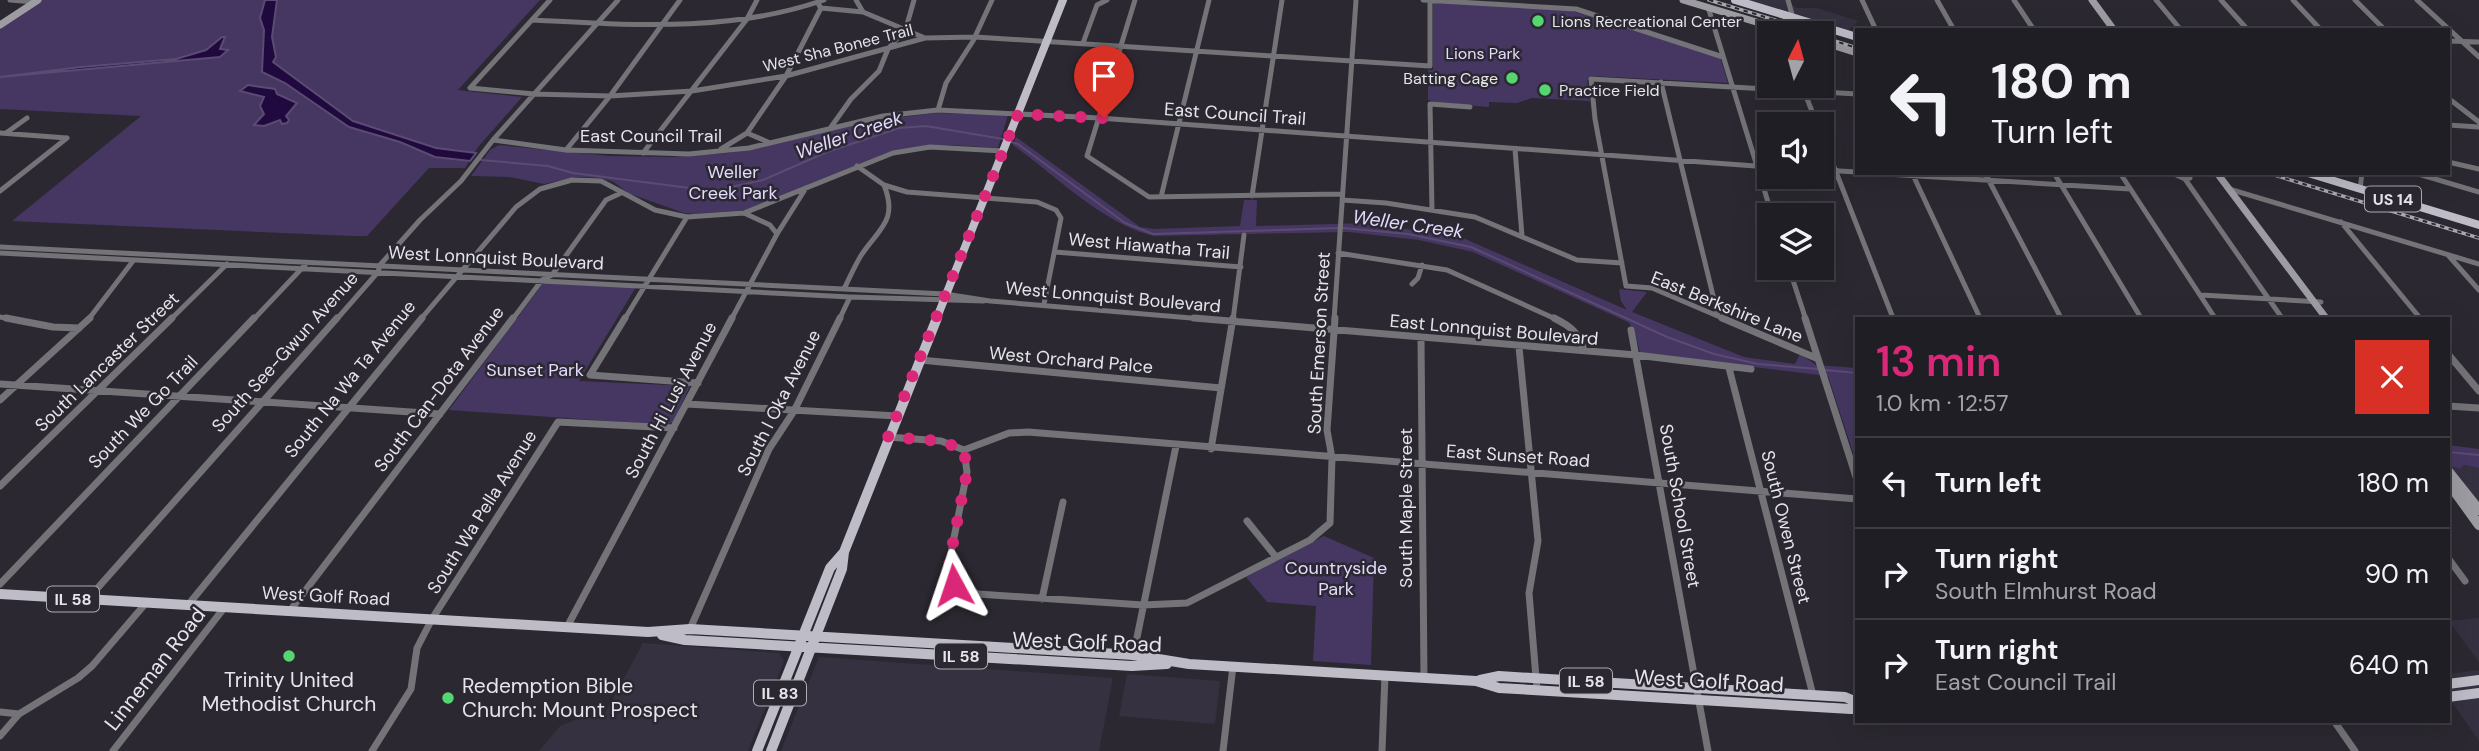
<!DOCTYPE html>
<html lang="en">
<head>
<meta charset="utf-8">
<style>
  body { margin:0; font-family:"DM Sans",sans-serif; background:#2d2b32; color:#f1f3f6; height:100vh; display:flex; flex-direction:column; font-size:26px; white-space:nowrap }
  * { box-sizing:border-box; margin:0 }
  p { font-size:23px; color:#a2a2a7 }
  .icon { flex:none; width:38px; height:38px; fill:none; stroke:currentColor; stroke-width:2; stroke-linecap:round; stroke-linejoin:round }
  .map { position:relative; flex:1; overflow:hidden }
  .side { position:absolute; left:1855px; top:317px; width:595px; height:406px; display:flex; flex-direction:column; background:#201e25; border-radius:0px; box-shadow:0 7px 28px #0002,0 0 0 2px #3d3c42 }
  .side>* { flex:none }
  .top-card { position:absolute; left:1855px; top:28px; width:595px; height:147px; border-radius:0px; box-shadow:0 7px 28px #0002,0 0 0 2px #3d3c42; background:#201e25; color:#f1f3f6; overflow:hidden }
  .needle { width:46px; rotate:6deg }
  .tools { position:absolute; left:1757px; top:21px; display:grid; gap:14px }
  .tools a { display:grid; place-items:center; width:77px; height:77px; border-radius:0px; background:#201e25; box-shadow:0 7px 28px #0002,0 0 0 2px #3d3c42; font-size:35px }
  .pin { position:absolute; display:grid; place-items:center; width:60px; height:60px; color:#fff; margin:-72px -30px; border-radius:50% 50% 50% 0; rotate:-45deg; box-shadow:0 0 7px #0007 }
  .pin .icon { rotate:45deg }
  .me { position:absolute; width:77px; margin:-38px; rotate:355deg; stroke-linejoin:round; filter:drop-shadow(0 0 5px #0008) }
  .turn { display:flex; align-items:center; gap:24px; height:147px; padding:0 21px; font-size:32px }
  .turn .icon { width:91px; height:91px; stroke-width:2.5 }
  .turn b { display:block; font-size:49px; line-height:60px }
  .round { display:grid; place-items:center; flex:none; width:74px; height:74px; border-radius:0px; background:#2d2b32 }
  .overview { display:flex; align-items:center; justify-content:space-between; height:119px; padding:0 21px }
  h1 { font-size:42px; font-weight:600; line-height:52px; color:#db2777 }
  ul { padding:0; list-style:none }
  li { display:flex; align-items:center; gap:21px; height:91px; padding:0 21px; border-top:2px solid #3d3c42 }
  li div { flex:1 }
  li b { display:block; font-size:26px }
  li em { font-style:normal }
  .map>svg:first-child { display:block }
  .built { fill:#353140 }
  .green { fill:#453762 }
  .water { fill:#20093e; stroke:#5b4b72; stroke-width:2 }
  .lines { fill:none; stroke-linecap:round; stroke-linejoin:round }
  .stream { stroke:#5b4b72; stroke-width:2 }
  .street-far1 { stroke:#747377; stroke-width:5 }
  .street { stroke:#747377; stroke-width:7 }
  .secondary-far1 { stroke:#9e9ca3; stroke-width:7 }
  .secondary { stroke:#9e9ca3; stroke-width:10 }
  .primary-far1 { stroke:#bebcc6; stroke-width:8 }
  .primary { stroke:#bebcc6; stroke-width:10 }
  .rail-casing { stroke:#aaa8af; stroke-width:3.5 }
  .rail { stroke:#2b2831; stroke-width:2; stroke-dasharray:4.5; stroke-linecap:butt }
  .route { stroke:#db2777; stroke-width:12; stroke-dasharray:0 21.6 }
  .poi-dot { fill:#55d671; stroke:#2b2831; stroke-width:2.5 }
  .labels { text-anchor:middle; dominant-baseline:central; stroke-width:5; stroke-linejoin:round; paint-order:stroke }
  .far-poi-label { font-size:16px; fill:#e6e5eb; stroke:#2b2831; text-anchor:start }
  .far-street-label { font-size:16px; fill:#e6e5eb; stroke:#2b2831 }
  .far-park-label { font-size:16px; fill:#e4dafe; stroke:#2b2831 }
  .shield { fill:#2b2831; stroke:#aeacb3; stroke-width:2 }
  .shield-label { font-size:16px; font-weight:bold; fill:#e6e5eb }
  .street-label { font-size:18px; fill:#e6e5eb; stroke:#2b2831 }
  .park-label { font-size:18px; fill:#e4dafe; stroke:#2b2831 }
  .water-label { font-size:19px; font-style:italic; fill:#e4dafe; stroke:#2b2831 }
  .near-street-label { font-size:21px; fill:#e6e5eb; stroke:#2b2831 }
  .near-poi-label { font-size:21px; fill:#e6e5eb; stroke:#2b2831 }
</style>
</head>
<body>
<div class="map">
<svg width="2479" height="751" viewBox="0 0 2479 751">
  <rect width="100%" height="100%" fill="#2b2831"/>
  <path class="built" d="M1745,0h40l12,8h20l41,13 -10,10z
    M2464,465l15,3v65l-31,-41v-26l12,3z
    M2479,618v44l-30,-41z
    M643,643l136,10 5,8 -36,90h-209l21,-25 20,-8 23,-1z
    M819,657l294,21 -14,73h-318z
    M2479,670v71l-31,-45v-22z
    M1127,674l93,7 -5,43 -96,-8z"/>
  <path class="green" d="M41,0h499l-82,90 64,7 -44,50 -13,21h-36l-62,68h-15l-340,-15 129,-105 -141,-7v-82z
    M1433,2l136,8 151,47 8,26 -136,-7 -5,5 3,20 -58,-3 -15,5 -28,-1v5l-51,-4 -10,-3v-30h5z
    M936,113l72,2 -10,33 -46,-3 -57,5 -148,60 -52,4 -11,-1 -56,-20 -14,-11 -13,-4 -24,-1 -33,7 -34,-7 -39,-1 19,-26 9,-5 110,11 63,1 56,-4 31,-5 100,-26z
    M1016,137l124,90 14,2 86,-3 4,-26h13l-1,26 112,-3 95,15 164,72 -6,-9 -2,-12 28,3 -15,20 112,45 51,7 5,-10 16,11 41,3v97l-29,-89 -188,-23 -6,-24 -6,-7 -155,-70 -54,-12 -71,-8 -194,4c-53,-13 -97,-60 -141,-91z
    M544,282l92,5 -57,94 111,5 -17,36 -7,3 -217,-15z
    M2448,445l31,4v19l-15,-3 -4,4 -10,-3z
    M1324,536l50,22 -3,107 -58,-4 3,-55 -49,-4 -21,-25z"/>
  <path class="water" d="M265,0h12l-5,37 4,20 -3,5 80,59 83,27 40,5 -6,8 -35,-4 -35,-15 -51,-15 -64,-44 -23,-11 2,-42 -4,-12z
    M222,37h3l-5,12 8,1 -8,7 -220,20 81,-10 95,-8 30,-9z
    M248,85l27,4 2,5 20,9 -11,13 3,4 -2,3 -5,1 -2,-4 -16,6 -10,-1 10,-11 -4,-8 4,-9 -24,-6z"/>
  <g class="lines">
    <path class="stream" d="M1011,142l7,2 107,79 28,11 185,-6
      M481,160l67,6 25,7 140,18 50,-11 64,-28 72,-24 27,-2 77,13
      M1343,228l65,6 63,13 196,90 47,17 44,10 61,5
      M1825,370l32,3
      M2448,452l31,3"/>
    <path class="street-far1" d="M10,0l25,2
      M550,0l-80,88 64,6 76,2 82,-5 94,-15 139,-38 50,-1 455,29v-66
      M856,0l7,12
      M1135,0l-48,156 62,41 193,-3
      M1423,0l153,9 147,48
      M1788,0l5,18
      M1862,0l14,30
      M1937,0l17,30
      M2014,0l20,30
      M2156,0l25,30
      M2221,0l27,30
      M2293,0l28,30
      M2355,0l30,30
      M2417,0l62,57
      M819,5l2,3 42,4 62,26
      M1708,7l64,208
      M532,20c99,5 197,13 292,-20
      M2448,41l31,1
      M1083,43l14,-38 10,-5
      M1661,82l57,234
      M1804,91l13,33
      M2448,98l31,24
      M938,110l8,-27 27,-42 19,-41
      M2448,125l31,2
      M831,127l20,-28 28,-28 9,-22 18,-21 8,-28
      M0,133l67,5
      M6,133l21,-15
      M747,133l21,9
      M1822,136l71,182
      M493,140l73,10 123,4 60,-6 134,-32 55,-6 161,8 670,49
      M721,149l26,-16 39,-57 35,-68
      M1515,149l7,87
      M566,150l44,-54 70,-96
      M643,153l104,-134 10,-19
      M2448,162l31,7
      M857,166l27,19 23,7 130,10 19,8 5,8 -17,86
      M1822,170l35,2
      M1869,173l261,16
      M1985,173l76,145
      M2054,173l87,145
      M2120,173l95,145
      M2172,173l13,6 5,-1 -3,-5
      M2415,173l64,19
      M1913,175l67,143
      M2185,179l97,139
      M2229,189l250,75
      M2360,189l2,-16
      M0,191l67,-53
      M1252,196l30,-196
      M1161,197l48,-197
      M1342,200l44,3 89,14 102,43 45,3
      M1432,210l-2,-106 40,3
      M744,213l149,-60 37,-6 73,4
      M2341,222l79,96
      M0,247l945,47 45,7 225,19
      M1055,252l186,15
      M0,253l850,44 134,4
      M1338,253l109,17 111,50
      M2448,255l31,35
      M1789,268l17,52
      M1412,284l6,-6 4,-13
      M844,289c6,-12 11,-24 18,-35 18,-26 36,-34 22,-69
      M2201,295l120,7
      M0,317l15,3
      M88,320l45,-59
      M170,320l57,-56
      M253,320l52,-55
      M336,320l42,-48 2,-7 40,-45 41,-39 32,-41 125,-140
      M420,320l96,-113 24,-18 32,-9 29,1 54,29 32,7 57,-4 26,12 7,9
      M512,320l30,-40 10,-5 54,-75 15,-7
      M624,320l63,-103
      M731,320l46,-86 29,-46
      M839,320l11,-23
      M1233,320l11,-85
      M1334,320l22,-320
      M1727,320l-75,-32 -26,-2 -31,-167 -4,-40 266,15"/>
    <path class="street" d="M6,318l47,9 26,1
      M625,318l-35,57 108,8
      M1194,318l442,37 115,14
      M1554,318c16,8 26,15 30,33
      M1722,318l94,40
      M1805,318l52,162
      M1631,330l77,421
      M1421,338l3,340
      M1519,347l19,194 -9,52 8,97
      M2448,354l31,37
      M920,360l301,28
      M1729,368l84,327
      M0,384l440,30
      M0,400l90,-82
      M687,404l210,12
      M2448,406l31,2
      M888,437l53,4 23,9 45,-17 19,-1 829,67
      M1211,449l22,-131
      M964,450l3,22 -18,91 5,22 24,9 165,11 44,-2 123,-63 20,-17 2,-65 -5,-28 8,-112
      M0,486l172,-168
      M1247,521l29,36
      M2448,558l17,23
      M0,584l254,-266
      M1042,599l21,-97
      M87,600l250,-282
      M188,605l234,-287
      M289,612l224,-294
      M567,627l165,-309
      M690,629l79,-180 25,-38 46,-93
      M1133,657l43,-211
      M0,712l19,2
      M2334,721l21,30
      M0,736l19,-22 59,-36 14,-12 54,-63
      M113,751l111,-143
      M372,751l39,-62 6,-41 15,-29 126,-197 116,6
      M1223,751l10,-85
      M1382,751l3,-76"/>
    <path class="secondary-far1" d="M1683,0l110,33
      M2092,0l22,30
      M0,25l38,-25
      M1822,42l35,11
      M2217,173l109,145"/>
    <path class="secondary" d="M2448,471l31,39
      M2448,482l31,43"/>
    <path class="primary-far1" d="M1735,0l122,37
      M2308,173l171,52
      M936,320l127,-320"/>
    <path class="primary" d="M0,594l648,38 42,-3 444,26 55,9 287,17 23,7 352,21 6,-4
      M662,635l23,5 447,26 35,-2
      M1480,680l19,-4 346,21 12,5
      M2448,684l31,-4
      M2448,697l31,-4
      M757,751l73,-183 14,-16
      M771,751l71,-182 2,-17 93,-234"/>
    <g class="rail-casing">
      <path id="rail" d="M1709,0l109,33
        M1822,37l35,11
        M2268,173l211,65"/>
    </g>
    <use href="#rail" class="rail"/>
  </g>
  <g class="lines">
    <path class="route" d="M954,585l-5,-22 18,-91 -3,-22 -23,-9 -53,-4 130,-323 86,4"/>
  </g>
  <g class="poi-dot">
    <circle cx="1538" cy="21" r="7"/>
    <circle cx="1512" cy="78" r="7"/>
    <circle cx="1545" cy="90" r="7"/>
    <circle cx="289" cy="656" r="7"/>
    <circle cx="448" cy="698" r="7"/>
  </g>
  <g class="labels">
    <g class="far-poi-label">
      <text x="1552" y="21">Lions Recreational Center</text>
      <text x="1498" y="78" text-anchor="end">Batting Cage</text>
      <text x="1559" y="90">Practice Field</text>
    </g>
    <g class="far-street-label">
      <text transform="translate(838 48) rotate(-14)">West Sha Bonee Trail</text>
    </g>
    <g class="far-park-label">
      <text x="1483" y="53">Lions Park</text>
    </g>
    <g class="shield">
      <rect x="2365" y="186.5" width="56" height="25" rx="5"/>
      <rect x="47" y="586.5" width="52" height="25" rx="5"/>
      <rect x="935" y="643.5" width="52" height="25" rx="5"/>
      <rect x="1560" y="668.5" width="52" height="25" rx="5"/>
      <rect x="754" y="680.5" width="52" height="25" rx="5"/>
    </g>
    <g class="shield-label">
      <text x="2393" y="199">US 14</text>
      <text x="73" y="599">IL 58</text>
      <text x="961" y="656">IL 58</text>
      <text x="1586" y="681">IL 58</text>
      <text x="780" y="693">IL 83</text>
    </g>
    <g class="street-label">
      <text transform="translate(1235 114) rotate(4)">East Council Trail</text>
      <text x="651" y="136">East Council Trail</text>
      <text transform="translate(1149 246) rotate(5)">West Hiawatha Trail</text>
      <text transform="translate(496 258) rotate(3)">West Lonnquist Boulevard</text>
      <text transform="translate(1113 297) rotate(5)">West Lonnquist Boulevard</text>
      <text transform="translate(1727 307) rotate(22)">East Berkshire Lane</text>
      <text transform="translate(1494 330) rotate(5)">East Lonnquist Boulevard</text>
      <text transform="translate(1319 343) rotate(-87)">South Emerson Street</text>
      <text transform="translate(285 352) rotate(-48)">South See-Gwun Avenue</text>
      <text transform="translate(1071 360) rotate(5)">West Orchard Palce</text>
      <text transform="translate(107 362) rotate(-44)">South Lancaster Street</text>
      <text transform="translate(350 379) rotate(-51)">South Na Wa Ta Avenue</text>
      <text transform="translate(439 389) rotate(-53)">South Can-Dota Avenue</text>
      <text transform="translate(671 400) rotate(-62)">South Hi Lusi Avenue</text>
      <text transform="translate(779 403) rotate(-63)">South I Oka Avenue</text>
      <text transform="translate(143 412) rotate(-46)">South We Go Trail</text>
      <text transform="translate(1518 456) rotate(4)">East Sunset Road</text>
      <text transform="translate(1680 506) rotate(80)">South School Street</text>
      <text transform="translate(1406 508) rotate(-90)">South Maple Street</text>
      <text transform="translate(482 512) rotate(-58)">South Wa Pella Avenue</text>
      <text transform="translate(1786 527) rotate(76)">South Owen Street</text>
      <text transform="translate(326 596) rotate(3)">West Golf Road</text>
    </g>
    <g class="park-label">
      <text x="733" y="172">Weller<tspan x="733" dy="21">Creek Park</tspan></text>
      <text x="535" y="370">Sunset Park</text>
      <text x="1336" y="568">Countryside<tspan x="1336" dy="21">Park</tspan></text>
    </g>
    <g class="water-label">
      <text transform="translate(849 135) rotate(-19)">Weller Creek</text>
      <text transform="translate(1408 224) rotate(8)">Weller Creek</text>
    </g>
    <g class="near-street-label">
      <text transform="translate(1087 642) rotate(2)">West Golf Road</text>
      <text transform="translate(155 669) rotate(-52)">Linneman Road</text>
      <text transform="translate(1709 681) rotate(3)">West Golf Road</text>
    </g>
    <g class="near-poi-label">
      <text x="289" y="680">Trinity United<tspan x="289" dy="24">Methodist Church</tspan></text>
      <text x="462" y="686" text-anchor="start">Redemption Bible<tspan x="462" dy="24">Church: Mount Prospect</tspan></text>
    </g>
  </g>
</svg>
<div class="tools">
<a><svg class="needle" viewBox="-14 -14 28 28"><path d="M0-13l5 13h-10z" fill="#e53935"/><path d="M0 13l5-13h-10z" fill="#a2a2a7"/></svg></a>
<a><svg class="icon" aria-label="sound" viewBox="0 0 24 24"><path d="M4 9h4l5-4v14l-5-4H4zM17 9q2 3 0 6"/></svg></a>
<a><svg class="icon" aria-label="layers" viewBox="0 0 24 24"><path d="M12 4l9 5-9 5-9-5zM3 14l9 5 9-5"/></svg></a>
</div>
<div class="pin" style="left:1104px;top:118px;background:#d93025"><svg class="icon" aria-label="arrive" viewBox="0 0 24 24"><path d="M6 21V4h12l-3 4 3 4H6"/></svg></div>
<svg class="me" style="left:954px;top:585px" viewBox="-20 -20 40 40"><path d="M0-17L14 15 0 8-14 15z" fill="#db2777" stroke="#fff" stroke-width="4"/></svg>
<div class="top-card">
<div class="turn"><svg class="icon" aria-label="left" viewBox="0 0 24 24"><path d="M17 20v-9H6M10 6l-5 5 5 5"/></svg><div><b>180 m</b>Turn left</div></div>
</div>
<section class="side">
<div class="overview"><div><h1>13 min</h1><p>1.0 km · 12:57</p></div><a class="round" style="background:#d93025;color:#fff"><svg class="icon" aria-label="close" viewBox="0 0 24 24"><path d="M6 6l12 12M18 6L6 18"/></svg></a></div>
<ul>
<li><svg class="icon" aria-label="left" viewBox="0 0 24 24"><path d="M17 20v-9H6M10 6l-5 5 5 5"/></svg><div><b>Turn left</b></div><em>180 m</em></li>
<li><svg class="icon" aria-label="right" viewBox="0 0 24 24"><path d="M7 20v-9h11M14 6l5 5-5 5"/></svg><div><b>Turn right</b><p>South Elmhurst Road</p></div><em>90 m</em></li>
<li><svg class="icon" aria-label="right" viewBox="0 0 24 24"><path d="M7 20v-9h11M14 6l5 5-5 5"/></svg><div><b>Turn right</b><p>East Council Trail</p></div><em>640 m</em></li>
</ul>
</section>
</div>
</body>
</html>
